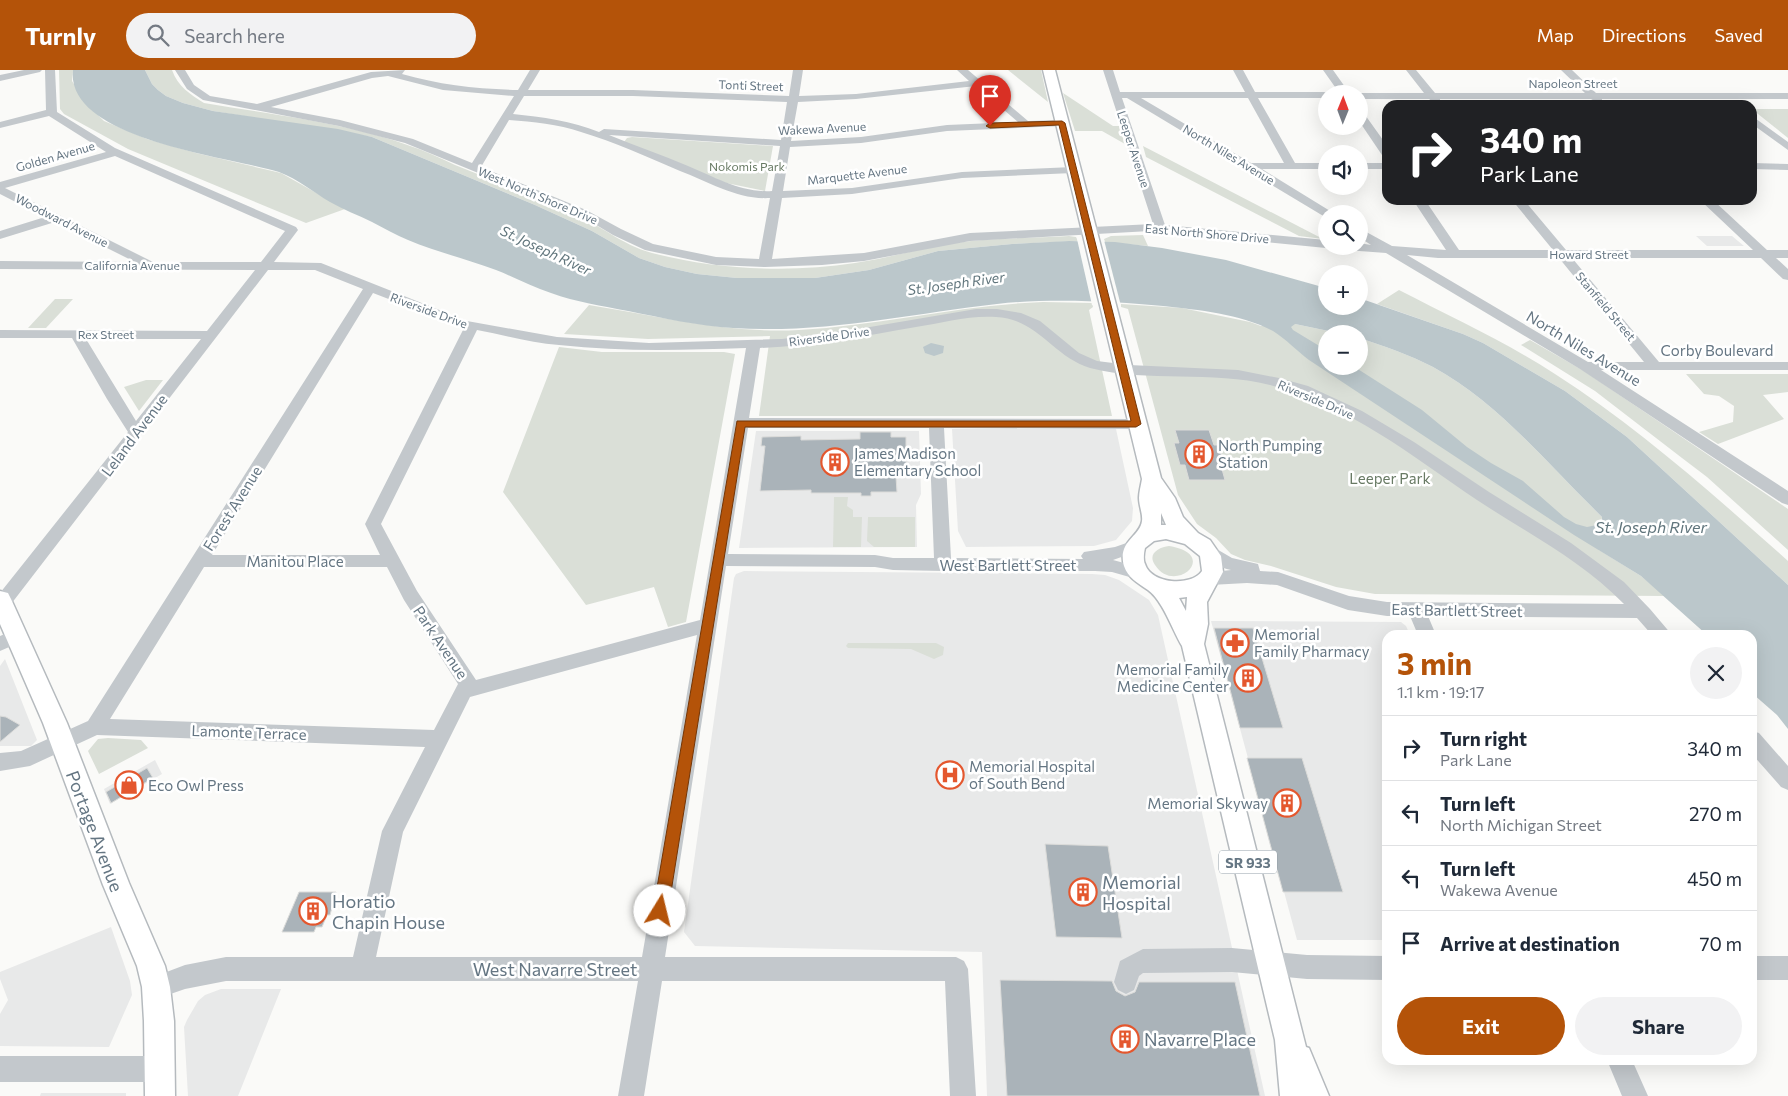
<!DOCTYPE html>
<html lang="en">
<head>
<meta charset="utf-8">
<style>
  body { margin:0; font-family:Commissioner,sans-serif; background:#f2f2f3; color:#1f2937; height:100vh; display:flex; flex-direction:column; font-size:19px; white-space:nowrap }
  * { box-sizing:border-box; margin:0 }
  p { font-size:16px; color:#747a83 }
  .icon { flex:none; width:28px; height:28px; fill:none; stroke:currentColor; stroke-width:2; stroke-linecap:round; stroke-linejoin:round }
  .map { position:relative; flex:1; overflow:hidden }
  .sheet { position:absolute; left:1382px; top:560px; width:375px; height:435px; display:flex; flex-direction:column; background:#fff; border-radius:15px; box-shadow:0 5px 20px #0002 }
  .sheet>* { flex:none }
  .banner { position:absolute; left:1382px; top:30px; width:375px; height:105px; border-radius:15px; box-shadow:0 5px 20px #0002; background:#202124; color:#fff; overflow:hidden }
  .needle { width:32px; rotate:1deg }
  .controls { position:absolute; left:1318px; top:15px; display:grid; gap:10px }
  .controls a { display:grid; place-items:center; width:50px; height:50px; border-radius:50%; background:#fff; box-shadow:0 5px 20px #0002; font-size:25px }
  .pin { position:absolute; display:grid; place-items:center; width:42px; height:42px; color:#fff; margin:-51px -21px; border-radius:50% 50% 50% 0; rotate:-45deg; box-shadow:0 0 5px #0007 }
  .pin .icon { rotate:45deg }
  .me { position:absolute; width:55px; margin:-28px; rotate:9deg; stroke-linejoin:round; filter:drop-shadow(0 0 4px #0008) }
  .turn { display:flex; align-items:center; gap:18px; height:105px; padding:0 15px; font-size:22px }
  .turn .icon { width:65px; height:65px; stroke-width:2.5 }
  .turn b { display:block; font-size:35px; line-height:42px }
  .round { display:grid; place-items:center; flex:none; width:52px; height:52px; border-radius:26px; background:#f2f2f3 }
  .overview { display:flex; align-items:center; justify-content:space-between; height:85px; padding:0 15px }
  h1 { font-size:30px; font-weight:700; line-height:38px; color:#b45309 }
  .action { display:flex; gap:10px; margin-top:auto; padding:10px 15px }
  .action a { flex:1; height:58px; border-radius:30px; background:#b45309; color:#fff; font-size:20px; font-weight:700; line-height:58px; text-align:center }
  .action a+a { background:#f2f2f3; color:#1f2937 }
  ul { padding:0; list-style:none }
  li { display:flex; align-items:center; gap:15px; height:65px; padding:0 15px; border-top:1px solid #e0e1e3 }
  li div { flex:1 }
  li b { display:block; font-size:19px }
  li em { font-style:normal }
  header { display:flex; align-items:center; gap:30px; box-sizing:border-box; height:70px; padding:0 25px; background:#b45309; color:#fff }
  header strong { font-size:24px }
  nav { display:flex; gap:28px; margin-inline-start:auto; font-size:18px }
  .search { width:350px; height:45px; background:#f2f2f3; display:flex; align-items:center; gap:12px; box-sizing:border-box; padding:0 18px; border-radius:28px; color:#747a83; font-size:19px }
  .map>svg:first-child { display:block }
  .built { fill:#e8e9e9 }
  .green { fill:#dadfd7 }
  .water { fill:#bbc7cb; fill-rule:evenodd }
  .pier { fill:#fafaf8 }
  .building { fill:#aab3b9; stroke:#dcdcda }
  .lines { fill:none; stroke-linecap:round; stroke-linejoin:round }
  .major-casing { stroke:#b5babe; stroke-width:3 }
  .minor { fill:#c3c8cc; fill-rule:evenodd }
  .major { fill:#fff; fill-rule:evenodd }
  .route { fill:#b45309; stroke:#753606 }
  .labels { text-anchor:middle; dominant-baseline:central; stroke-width:5; stroke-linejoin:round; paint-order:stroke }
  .far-street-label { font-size:12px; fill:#657683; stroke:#fff }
  .far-park-label { font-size:12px; fill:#687a64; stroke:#fff }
  .far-water-label { font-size:14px; font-style:italic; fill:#60757c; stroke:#fff }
  .shield { fill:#fff; stroke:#939fa8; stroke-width:1 }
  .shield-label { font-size:14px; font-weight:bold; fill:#657683 }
  .street-label { font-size:15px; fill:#657683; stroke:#fff }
  .poi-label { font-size:15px; fill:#657683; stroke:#fff; text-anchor:start }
  .park-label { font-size:15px; fill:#687a64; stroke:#fff }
  .water-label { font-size:16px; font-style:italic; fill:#60757c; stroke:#fff }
  .near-street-label { font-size:18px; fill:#657683; stroke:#fff }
  .near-poi-label { font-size:18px; fill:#657683; stroke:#fff; text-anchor:start }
</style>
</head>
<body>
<header>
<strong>Turnly</strong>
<div class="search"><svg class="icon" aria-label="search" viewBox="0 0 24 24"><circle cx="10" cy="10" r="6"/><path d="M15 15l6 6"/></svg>Search here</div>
<nav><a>Map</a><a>Directions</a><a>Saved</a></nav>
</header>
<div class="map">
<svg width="1788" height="1026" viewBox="0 0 1788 1026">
  <rect width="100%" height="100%" fill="#fafaf8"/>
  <path class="built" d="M1696,166h36l12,10h-37z
    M952,359h164l17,79 -1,13 -16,19 -22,6 -128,1 -8,-16z
    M756,361h163l2,63 -5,11 1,42 -178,1z
    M744,501l348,3 13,1 14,5 30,20 9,15 107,481h-278l-5,-144 -287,-6 -11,-14 50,-354 2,-4z
    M1211,551l190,1 5,4 4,9h-22l-1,305h-90z
    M5,589l32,81 -6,6h-31v-80z
    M155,690l7,14 -52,30 -6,-15z
    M111,857l19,54 2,14 -23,52 -109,-1v-32l8,-14 -8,-21v-7z
    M221,919h60l-43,107h-50l-4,-69 3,-7 11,-19 7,-6z
    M41,1023h85v3h-86z"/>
  <path class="green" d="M59,0h14l-1,11 14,22 18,18 43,18 49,14 85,20 64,36 -39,14 -178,-74 -64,-35 -4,-5z
    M145,0h27c6,17 18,24 32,33 84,14 175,23 251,62 39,16 78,30 116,47 28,12 51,33 81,41 66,17 137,20 203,10 39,-6 77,-18 116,-22 32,-3 66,-3 98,-5l7,1 2,4 -66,3 -74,7 -69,19 -54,8h-78l-40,-4 -32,-7 -26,-9 -47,-27 -57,-26 -163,-68 -159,-26 -30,-8 -17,-7 -8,-6 -6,-6z
    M1008,0h33l7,32z
    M1063,23l50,33h6l6,18 -23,-13h-27z
    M1753,39h35v29l-35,-28z
    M632,67l141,9 -8,45 -39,-8 -102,-41 3,-4z
    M1143,76l180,93 -24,-3 -153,-79z
    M1143,165l5,11 -43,-4 -1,-3 7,-3z
    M1399,220c52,27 107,52 156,84 84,54 159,121 233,187v24l-161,-148 -62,-46 -82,-48 -20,-9 -86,-30z
    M55,229h18l-27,29h-18z
    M1043,232l49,1 1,4 -4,3 23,106h-353l11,-80 -122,3 -84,-5 25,-29c70,11 139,29 210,25 82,-5 162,-25 244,-28z
    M1121,234l61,4 68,14 11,4 34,-2 48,10h-17v32h33v-28c25,8 51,17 74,29 63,34 110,92 160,141l9,9 -3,33 42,26 24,20 -290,-2 -39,-7 -65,-21 -26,-6 -14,-6 -15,-16 -19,-14 -19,-29 -50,-186 -7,-2z
    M1530,270l54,31 204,138v41l-81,-73 -25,-19 -87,-67 -74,-46z
    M559,277l43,5h122l11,2 -49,268 -18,5 -14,-40 -68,18 -83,-113z
    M1686,304h102v18l-25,3 21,24 -66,25 -19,-12 34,-10 1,-16 -15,-10 -15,-2z
    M146,310h17l-24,31 -15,-24z
    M834,427h14l-1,9 6,4v7h9l-1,30h-28z
    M868,447h47v30h-41l-7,-6z
    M1169,476c52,8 6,50 -14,19 -8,-11 4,-18 14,-19z
    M848,573h88l8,4 -1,8 -9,4 -23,-10 -63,-1 -2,-2z
    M108,668l33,2 7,8 -49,26 -11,-23 10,-12z"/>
  <path class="water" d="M73,0h72l7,14 6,6 8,6 17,7 30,8 125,18 34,8 163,68 57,26 47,27 26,9 32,7 40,4h78l54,-8 69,-19 74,-7 57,-3 46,1 47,6 64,12 100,28v18h33v-8l104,36 20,9 82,48 62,46 161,148v144l-11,-14 -24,-21 -1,-59h-45l-66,-59 -67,-41 -265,-175c-12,-9 -23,-21 -36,-29 -32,-17 -74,-21 -110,-25 -51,-5 -114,-8 -166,-2 -88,10 -174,30 -264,24 -35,-2 -70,-10 -105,-17 -26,-5 -52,-9 -77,-18 -19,-6 -37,-16 -55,-23 -29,-11 -60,-18 -88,-30 -12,-5 -24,-12 -36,-18 -14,-7 -28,-12 -42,-20 -17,-10 -32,-23 -51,-30 -48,-15 -214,-32 -206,-102zM1295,254l48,10h16v4c25,8 51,17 74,29 63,34 110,92 160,141l9,9v7l-15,3 -11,-3 -12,-7 -41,-36 -32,-18 -24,-16 -45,-37 -69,-44h-27v-16l-33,-20 -2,-3z
    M931,273l13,3 -1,7 -9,3 -9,-3 -2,-6z"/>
  <path class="pier" d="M1077,169l27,1 17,66 -29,-1z"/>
  <path class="building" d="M1175,360h34l5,15h4l6,17h-4l5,18h-36l-4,-15h-5l-6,-22h5z
    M860,362h31v5h15v40h-10l1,15h-26v4h-10v-3h-50v-3l-51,1 5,-45h-4l1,-9 39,-1v4l59,-1z
    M1214,558h39l30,100h-43z
    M0,646l6,1 14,8 -20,17z
    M1247,688h55l41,134h-60z
    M147,698l6,10 -42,25 -5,-11z
    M1045,774l63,2 14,92 -66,-1z
    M299,822h37l-6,23h-3l-5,12h-6l-2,5h-32z
    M1000,910l112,1 4,10 9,5 10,-4 4,-10h96l25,114h-253z"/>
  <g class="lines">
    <g class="major-casing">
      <path id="major" d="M1043,0h12l106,408 14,20 8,19 15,16 12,7 11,16 2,16 -16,30 1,22 -4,20 102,403 3,1 20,48h-49l-5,-56 -93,-394c-10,-17 -19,-45 -34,-56 -10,-7 -20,-12 -24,-24 -7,-25 16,-29 18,-45 1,-7 -3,-15 -3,-23 0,-6 2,-13 3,-19zM1161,443l5,12h-5zM1166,469l19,5 15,12 2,15c-11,16 -51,13 -57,-7 -2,-4 -1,-12 0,-16l9,-7zM1187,527l-1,14 -7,-13z
        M0,521l8,2 3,6 56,124 62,160 36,83 5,21 4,34 1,75h-30l-1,-75 -2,-34 -5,-21 -34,-81 -60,-162 -43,-99z"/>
    </g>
    <path class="minor" d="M24,0h18l-2,2 -40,9v-6z
      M45,0h10l2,42 58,36 181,79 2,3 -24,32 47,1 146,58 90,16 92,6 133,-4 88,-12 106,-18h21l24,4 19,8 39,32 18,8 32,4 109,5 41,8 29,8 54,25 52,31 75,50 82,51 53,39 26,27 22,26h-20l-15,-17 -209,-2 8,19h-18l-8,-19h-23l-39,-6 -71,-25 -30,-2 -37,2 -6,-2 -3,-5 3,-5 27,-3c-11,-2 -26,-10 -31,-20l2,-4 6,-2 24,14 26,6 2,7 18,1 71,24 38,6 237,2c-43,-44 -97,-71 -147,-104 -65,-44 -129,-96 -207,-115 -59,-15 -121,-2 -180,-17 -37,-11 -52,-49 -94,-51 -26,-2 -54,6 -80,10 -51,9 -104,19 -156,21l-11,70 388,1 5,2 3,3 -3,3 -5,2 -193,-1 7,130 132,1 -2,-3 3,-4 31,-5 20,-7 6,2 2,4 -2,4 -28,10 33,9 3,5 -3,5 -6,1 -28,-8 -17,-1h-152l-50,-1 -18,-3 -149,-1 -61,391h291l8,4 4,8 8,127h-26l-5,-115h-283l-18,115h-26l20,-115h-412l-41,8 -29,10 -8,-4 -4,-8 4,-8 37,-14 41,-8h127l29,-126 43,-84 -328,-12 -67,31 -30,5v-18l21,-2 67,-30 275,-432 -48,-19h-47l-260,338 -8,1v-16l128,-161 -21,-33 -35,-61h-72v-8l207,1 48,-61 -255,-1v-8l135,1 -80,-40 -55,17v-8l45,-14 -45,-23v-12l106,-30 -57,-36 -49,12v-6l46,-12zM115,86l170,75 -24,31h-108l-148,-74zM373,223l91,35 -99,196 15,31h-168zM477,260c27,5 55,13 82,15 63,7 125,5 187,3l-46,272 -224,60 -59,-89 -36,-67zM86,269h115l-65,82zM748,358h181l5,130h-41l-18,-3 -147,-1zM204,497h183l17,33 54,84 -24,46 -324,-11zM697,565l-55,322h-266l27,-125 67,-135z
      M175,0h10l9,15 16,11 47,8 114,-32 34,-2 -3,4c38,11 76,15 116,16l12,-20h10l-12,20h105l156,6 4,-26h10l-4,26 57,-2 113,-13 -12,-11h11l60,51 34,-1 5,3 -5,3 -115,5 -86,12 -71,4 -7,44 69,-3 110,-16 111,-5 6,3 -6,3 -111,5 -110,16 -70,4 -10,61 92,-6 106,-20 183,-9 -50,-154h10l7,22h125l-12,-22h10l12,22h71l4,2h-4v4h-68l37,65h31v6h-64l73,45h-9l-1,3 -198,-119h-5l43,127 161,15v6h5l-5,2 -176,-17 -180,10 -106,20 -42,4 -57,2 -49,-2 -71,-15 -32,-15 -35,-21 -173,-71 -66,-17 -136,-26 -16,-11zM388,6l55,14 71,6 -42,67 -59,-24 -73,-19 -69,-13 101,-29zM976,16l42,36 -71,3 -86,12 -70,4 7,-39 58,-3zM524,26h109l154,6 -6,38 -177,-11 -5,3c-27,-11 -57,-15 -86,-18zM1141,28h107l36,65h-33zM509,50c24,2 49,4 72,12 33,10 67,25 99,39 29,11 58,29 90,27l-11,61 -43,-2 -63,-13 -32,-15 -35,-19 -105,-43zM609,65l171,11 -8,45c-31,2 -57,-14 -84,-25 -26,-11 -52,-20 -79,-31z
      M1323,0h10l17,24h-10z
      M1406,0h10l19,23h150l-24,-23h11l24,23h192v6h-186v3l-4,1 -7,-4h-151v4l-4,1 -7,-5h-70v-5h-3l3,-1h65z
      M1359,41l4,1 25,35v12l-4,-1 -25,-37z
      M1752,46l36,26v8l-36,-26z
      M1359,93h29v6h-29z
      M1752,93l36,1v6l-36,-1z
      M1413,130h12l34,50h94l-41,-50h12l42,50h187l-53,-50h13l54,50h21v8h-12l12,11v11l-5,-1 -22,-21h-189l87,104h129v8h-187l187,121v14l-6,-2 -202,-134 -194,-116 -40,-3 -6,-4h19v-3l12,2 -12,-8v-9l33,18 54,4zM1407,185l31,3h121l85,104h-56z
      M17,559l6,2 3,5 -3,5 -23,10v-15z
      M1752,661l7,2 29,33v24l-7,-3 -29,-33z
      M1232,878l75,7 81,1v24l-81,-1 -75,-7 -89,1 -4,3 -5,14 -8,4 -8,-4 -4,-8 6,-21 23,-12z
      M1752,886h36v24h-36z
      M0,986h159l9,4 4,9 -4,9 -9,4h-159z
      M1607,990h25l16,36h-26z"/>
    <use href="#major" class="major"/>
  </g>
  <path class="route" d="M1062,51l3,2 76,301 -5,3h-391l-77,484 -2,5 -6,3 -5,-3 -2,-5 84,-490h394l-72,-296 -69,3 -4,-2 4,-3z"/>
  <defs>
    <g id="building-ring" transform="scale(1.4375)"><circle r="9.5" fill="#fff" stroke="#e4572e" stroke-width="1.5"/><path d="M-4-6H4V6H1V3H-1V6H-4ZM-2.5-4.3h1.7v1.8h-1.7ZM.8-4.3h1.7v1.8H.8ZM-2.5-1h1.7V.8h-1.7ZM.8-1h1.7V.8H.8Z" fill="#e4572e"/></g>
    <g id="pharmacy-ring" transform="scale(1.4375)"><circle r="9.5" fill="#fff" stroke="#e4572e" stroke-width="1.5"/><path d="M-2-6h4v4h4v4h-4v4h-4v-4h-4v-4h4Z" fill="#e4572e"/></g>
    <g id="hospital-ring" transform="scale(1.4375)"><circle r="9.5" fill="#fff" stroke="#e4572e" stroke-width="1.5"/><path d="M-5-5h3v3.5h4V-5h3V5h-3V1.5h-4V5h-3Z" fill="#e4572e"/></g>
    <g id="shop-ring" transform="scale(1.4375)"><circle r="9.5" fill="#fff" stroke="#e4572e" stroke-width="1.5"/><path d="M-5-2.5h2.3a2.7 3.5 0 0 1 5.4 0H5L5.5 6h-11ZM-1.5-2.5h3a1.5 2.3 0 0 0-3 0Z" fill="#e4572e"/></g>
  </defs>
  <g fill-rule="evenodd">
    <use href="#building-ring" x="1199" y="384"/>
    <use href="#building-ring" x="835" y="392"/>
    <use href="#pharmacy-ring" x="1235" y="573"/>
    <use href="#building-ring" x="1248" y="608"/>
    <use href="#hospital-ring" x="950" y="705"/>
    <use href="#shop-ring" x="129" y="715"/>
    <use href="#building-ring" x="1287" y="733"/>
    <use href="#building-ring" x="1083" y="822"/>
    <use href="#building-ring" x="313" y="841"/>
    <use href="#building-ring" x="1125" y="969"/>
  </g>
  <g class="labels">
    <g class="far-street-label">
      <text x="1573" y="13">Napoleon Street</text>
      <text transform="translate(751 15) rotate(2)">Tonti Street</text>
      <text transform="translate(822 58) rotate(-3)">Wakewa Avenue</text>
      <text transform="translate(1134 79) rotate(72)">Leeper Avenue</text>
      <text transform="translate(1229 84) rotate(31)">North Niles Avenue</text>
      <text transform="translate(55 86) rotate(-16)">Golden Avenue</text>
      <text transform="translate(857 104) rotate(-7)">Marquette Avenue</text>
      <text transform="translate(538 125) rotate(23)">West North Shore Drive</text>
      <text transform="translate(62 150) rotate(27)">Woodward Avenue</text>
      <text transform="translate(1207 163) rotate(5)">East North Shore Drive</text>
      <text x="1589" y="184">Howard Street</text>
      <text x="132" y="195">California Avenue</text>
      <text transform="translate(1606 236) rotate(50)">Stanfield Street</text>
      <text transform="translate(429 240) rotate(20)">Riverside Drive</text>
      <text x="106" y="264">Rex Street</text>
      <text transform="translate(829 266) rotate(-8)">Riverside Drive</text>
      <text transform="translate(1316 329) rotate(23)">Riverside Drive</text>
    </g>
    <g class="far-park-label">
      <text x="747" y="96">Nokomis Park</text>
    </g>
    <g class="far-water-label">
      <text transform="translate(546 180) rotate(25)">St. Joseph River</text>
      <text transform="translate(956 213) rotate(-8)">St. Joseph River</text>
    </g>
    <rect class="shield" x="1219" y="780.5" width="58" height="23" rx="4"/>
    <g class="shield-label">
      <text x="1248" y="792">SR 933</text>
    </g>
    <g class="street-label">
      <text transform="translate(1584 278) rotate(31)">North Niles Avenue</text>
      <text x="1717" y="280">Corby Boulevard</text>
      <text transform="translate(134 365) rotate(-53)">Leland Avenue</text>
      <text transform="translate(232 438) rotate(-58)">Forest Avenue</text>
      <text x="295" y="491">Manitou Place</text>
      <text x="1008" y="495">West Bartlett Street</text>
      <text transform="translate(1457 540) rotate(1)">East Bartlett Street</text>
      <text transform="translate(441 572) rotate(56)">Park Avenue</text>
      <text transform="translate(249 662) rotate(2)">Lamonte Terrace</text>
    </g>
    <g class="poi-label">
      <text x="1218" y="375">North Pumping<tspan x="1218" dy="17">Station</tspan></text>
      <text x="854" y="383">James Madison<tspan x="854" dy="17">Elementary School</tspan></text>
      <text x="1254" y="564">Memorial<tspan x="1254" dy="17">Family Pharmacy</tspan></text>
      <text x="1229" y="599" text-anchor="end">Memorial Family<tspan x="1229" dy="17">Medicine Center</tspan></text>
      <text x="969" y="696">Memorial Hospital<tspan x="969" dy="17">of South Bend</tspan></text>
      <text x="148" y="715">Eco Owl Press</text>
      <text x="1268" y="733" text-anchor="end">Memorial Skyway</text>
    </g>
    <g class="park-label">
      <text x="1390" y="408">Leeper Park</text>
    </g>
    <g class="water-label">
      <text x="1651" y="456">St. Joseph River</text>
    </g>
    <g class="near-street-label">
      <text transform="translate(95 761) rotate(69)">Portage Avenue</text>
      <text x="555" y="899">West Navarre Street</text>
    </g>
    <g class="near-poi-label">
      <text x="1102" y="812">Memorial<tspan x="1102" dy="21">Hospital</tspan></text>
      <text x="332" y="831">Horatio<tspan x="332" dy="21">Chapin House</tspan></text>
      <text x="1144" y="969">Navarre Place</text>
    </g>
  </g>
</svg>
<div class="controls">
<a><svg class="needle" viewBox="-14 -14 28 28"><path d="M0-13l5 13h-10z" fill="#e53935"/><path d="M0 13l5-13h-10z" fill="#747a83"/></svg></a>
<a><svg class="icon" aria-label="sound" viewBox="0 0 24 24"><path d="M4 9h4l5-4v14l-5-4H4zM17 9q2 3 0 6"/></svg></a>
<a><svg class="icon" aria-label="search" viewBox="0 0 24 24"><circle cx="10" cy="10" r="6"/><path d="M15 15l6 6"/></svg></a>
<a>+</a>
<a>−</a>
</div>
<div class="pin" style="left:990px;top:56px;background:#d93025"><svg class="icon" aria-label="arrive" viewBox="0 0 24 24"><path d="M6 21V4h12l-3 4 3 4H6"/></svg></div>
<svg class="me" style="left:660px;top:841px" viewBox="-20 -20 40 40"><circle r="19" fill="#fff"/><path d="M0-13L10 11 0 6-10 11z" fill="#b45309"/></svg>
<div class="banner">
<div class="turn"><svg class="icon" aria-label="right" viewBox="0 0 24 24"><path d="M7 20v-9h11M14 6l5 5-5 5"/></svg><div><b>340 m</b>Park Lane</div></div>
</div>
<section class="sheet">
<div class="overview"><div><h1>3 min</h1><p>1.1 km · 19:17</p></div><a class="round"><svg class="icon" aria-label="close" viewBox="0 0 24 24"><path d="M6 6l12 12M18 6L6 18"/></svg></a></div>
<ul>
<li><svg class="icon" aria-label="right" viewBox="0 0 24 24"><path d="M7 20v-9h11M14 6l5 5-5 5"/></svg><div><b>Turn right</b><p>Park Lane</p></div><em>340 m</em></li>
<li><svg class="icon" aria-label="left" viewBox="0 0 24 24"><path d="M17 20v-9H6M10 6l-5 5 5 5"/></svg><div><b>Turn left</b><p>North Michigan Street</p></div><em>270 m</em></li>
<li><svg class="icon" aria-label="left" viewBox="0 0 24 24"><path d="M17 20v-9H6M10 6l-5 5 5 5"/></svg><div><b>Turn left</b><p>Wakewa Avenue</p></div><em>450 m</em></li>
<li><svg class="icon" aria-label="arrive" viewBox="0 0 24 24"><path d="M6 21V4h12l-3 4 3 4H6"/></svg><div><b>Arrive at destination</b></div><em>70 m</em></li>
</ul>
<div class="action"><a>Exit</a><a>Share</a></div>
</section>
</div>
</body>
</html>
